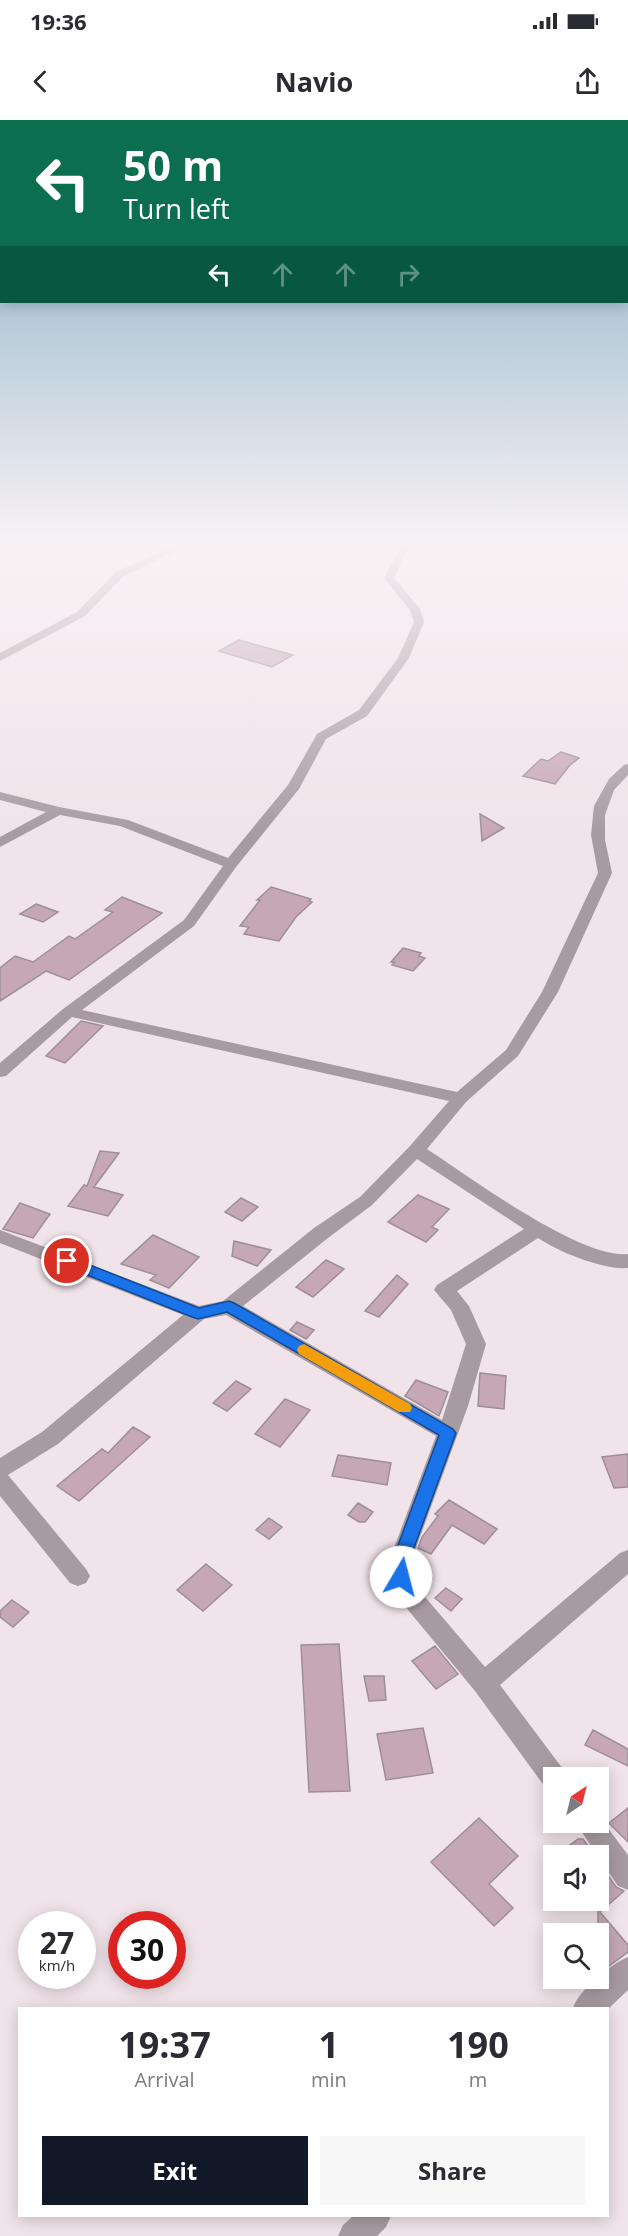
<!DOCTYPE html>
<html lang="en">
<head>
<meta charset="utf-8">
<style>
  body { margin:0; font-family:"Open Sans",sans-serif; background:#f7f7f7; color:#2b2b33; height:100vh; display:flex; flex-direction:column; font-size:22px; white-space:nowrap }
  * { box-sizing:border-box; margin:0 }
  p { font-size:20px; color:#7c7c81 }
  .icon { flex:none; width:33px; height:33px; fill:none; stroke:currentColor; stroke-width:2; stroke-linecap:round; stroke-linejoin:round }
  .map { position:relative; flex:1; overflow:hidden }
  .details { position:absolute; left:18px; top:1887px; width:591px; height:210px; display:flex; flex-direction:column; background:#fff; border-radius:0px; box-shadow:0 3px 15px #0003 }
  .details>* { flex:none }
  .guide { position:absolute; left:0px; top:0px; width:628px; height:183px; box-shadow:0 3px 15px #0003; background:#0b6e4f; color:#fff; overflow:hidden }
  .needle { width:39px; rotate:35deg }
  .fabs { position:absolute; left:543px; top:1647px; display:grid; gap:12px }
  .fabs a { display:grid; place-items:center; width:66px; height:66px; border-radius:0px; background:#fff; box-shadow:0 3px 15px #0003; font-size:30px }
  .speed { position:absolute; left:18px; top:1791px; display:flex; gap:12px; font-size:30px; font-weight:700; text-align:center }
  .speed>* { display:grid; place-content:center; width:78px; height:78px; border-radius:50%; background:#fff; box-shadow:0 3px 15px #0003; line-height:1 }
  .speed small { font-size:15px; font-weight:400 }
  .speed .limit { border:9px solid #d22; background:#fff; color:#111 }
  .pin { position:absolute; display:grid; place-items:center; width:51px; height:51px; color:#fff; margin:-26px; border:3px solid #fff; border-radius:50%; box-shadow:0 2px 6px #0007 }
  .me { position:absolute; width:66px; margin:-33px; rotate:8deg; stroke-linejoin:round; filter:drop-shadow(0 0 4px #0008) }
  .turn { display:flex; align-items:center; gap:21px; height:126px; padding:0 24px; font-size:27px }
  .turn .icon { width:78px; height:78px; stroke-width:2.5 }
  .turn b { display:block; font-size:42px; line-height:51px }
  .lanes { display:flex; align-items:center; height:57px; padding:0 24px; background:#0003; justify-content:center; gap:30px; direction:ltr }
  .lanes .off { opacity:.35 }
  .eta { display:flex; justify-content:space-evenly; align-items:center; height:102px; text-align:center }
  .eta b { font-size:36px; font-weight:700; line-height:42px }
  .button { display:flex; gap:12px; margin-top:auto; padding:12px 24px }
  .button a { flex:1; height:69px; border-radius:0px; background:#111827; color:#fff; font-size:24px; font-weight:700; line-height:69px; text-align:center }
  .button a+a { background:#f7f7f7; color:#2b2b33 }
  .status { display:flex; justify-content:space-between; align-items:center; height:42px; padding:0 30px; background:#fff; direction:ltr }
  .status svg { height:16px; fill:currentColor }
  header { display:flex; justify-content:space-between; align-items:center; height:78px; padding:0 24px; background:#fff; font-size:27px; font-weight:700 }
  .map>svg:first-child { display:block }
  .building { fill:#c6a7b6; stroke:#9c9095; stroke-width:1.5 }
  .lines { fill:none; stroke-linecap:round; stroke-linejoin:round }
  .street { fill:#a89aa1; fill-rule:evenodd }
  .route { fill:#1a73e8; stroke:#114b97; stroke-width:1.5 }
  .slow { fill:#f59e0b }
</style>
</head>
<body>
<div class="status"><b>19:36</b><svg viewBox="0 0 49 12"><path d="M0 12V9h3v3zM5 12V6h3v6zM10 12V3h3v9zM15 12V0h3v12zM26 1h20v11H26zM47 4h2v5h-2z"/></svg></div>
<header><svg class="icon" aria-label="back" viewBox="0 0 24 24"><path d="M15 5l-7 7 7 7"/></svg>Navio<svg class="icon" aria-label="share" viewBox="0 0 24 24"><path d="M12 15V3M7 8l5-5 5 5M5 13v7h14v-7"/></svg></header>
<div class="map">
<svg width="628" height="2116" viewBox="0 0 628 2116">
  <rect width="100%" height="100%" fill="#f0e3e9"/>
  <path class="building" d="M239,520l54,15 -21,12 -53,-16z
    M561,632l18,6 -9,7 -15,19 -32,-8 18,-17 7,2z
    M480,694l24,14 -22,13z
    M271,767l40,12 -2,2 3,1 -16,15 -17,24 -35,-7 5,-7 -9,-1 20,-26h-3z
    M122,777l40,16 -93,67 -23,-9 -46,30v-33l15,-12 18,6 36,-26 6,3 38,-27 -8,-2z
    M36,784l22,8 -15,10 -23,-8z
    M403,828l18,5 -2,3 6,2 -12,13 -21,-6 3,-3h-4z
    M81,901l22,5 -38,37 -19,-7z
    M100,1031l19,2 -25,34 29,8 -15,21 -40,-10 16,-21 3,1z
    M418,1075l31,14 -17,18 6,3 -12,12 -38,-20z
    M241,1078l17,9 -16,14 -17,-9z
    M20,1083l30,11 -17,24 -30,-9z
    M153,1115l46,22 -30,31 -19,-8 6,-5 -35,-11z
    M234,1121l37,9 -14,16 -25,-10z
    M326,1140l18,9 -31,28 -17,-10z
    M397,1155l11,9 -29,33 -14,-6z
    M297,1202l17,8 -8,9 -16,-9z
    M480,1253l26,3 -2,33 -26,-3z
    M416,1260l32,12 -9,24 -34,-20z
    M236,1261l15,8 -24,22 -14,-8z
    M285,1279l25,11 -30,37 -25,-13z
    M133,1307l17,10 -71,64 -22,-15 45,-37 6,4z
    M628,1334v33l-14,1 -12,-31z
    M338,1335l53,8 -4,22 -55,-9z
    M449,1380l48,29 -13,15 -32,-19 -21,29 -13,-6 4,-11 16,-21 -3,-2z
    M358,1383l15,9 -8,10h-6l-11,-7z
    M269,1398l13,9 -13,12 -13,-9z
    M206,1444l26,21 -29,26 -26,-21z
    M446,1468l16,11 -11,12 -16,-13z
    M12,1480l17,12 -16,15 -13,-10v-6z
    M339,1524l11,147 -41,1 -8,-147z
    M435,1526l23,28 -22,15 -24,-28z
    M364,1556h20l2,24 -17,1z
    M423,1608l10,45 -47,7 -9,-46z
    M593,1610l35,19v17l-43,-21z
    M628,1688v34l-19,-19z
    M479,1698l39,38 -29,28 24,24 -19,18 -63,-64z
    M578,1719h5l12,17h-40z
    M598,1741l18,26 8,4 -24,21 28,33v7l-19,14 -11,-13z"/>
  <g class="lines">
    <path class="street" d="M188,419h13l-77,37 -39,40 -85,45v-8l77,-41 39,-40z
      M400,419h10v5l-16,34 26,31 4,13 -15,36 -42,58 -41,23 -27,50 -63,78 -42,59 -112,84 375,82 49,-42 36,-58 56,-119 -7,-38 3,-29 15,-27 15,-14 4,-1v11l-14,15 -9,25v25l7,33 -54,119 -40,64 -52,46 -39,47c43,28 153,110 201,105v14c-25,2 -69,-16 -90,-30l-81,53 12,15 17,38 -18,62 -55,150v20l7,15 65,76 135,-114 8,-3v24l-128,111 63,84 4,9h-13v12l-9,-3 -70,-96 -71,-86 -15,-28 2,-21 45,-120 -210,-121 -22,4 -146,125 -50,31 78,94 4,7 -4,7 -8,3 -8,-3 -70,-87v-38l42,-26 141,-117 -183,-72v-13l199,76 24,-5 91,-73 46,-31 50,-51 39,-45 -377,-84 -66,59 -6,1v-14l63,-54 121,-89 39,-54 -103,-40 -60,-11 -60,32v-10l46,-25 -46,-12v-8l59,15 69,13 100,38 60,-73 29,-51 42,-24 39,-52 16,-36 -4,-12 -26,-32 15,-29zM417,1039l107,70 -87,56 -3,5 17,20 15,34 -24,76 -199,-114 85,-68 44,-33z
      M598,1695l30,40v35l-10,-4 -43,-64h23z
      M628,1837v33l-20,19 -35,-1c5,-17 38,-44 55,-51z
      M353,2096h38l-5,11 -9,9h-39l5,-11z"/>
  </g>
  <linearGradient id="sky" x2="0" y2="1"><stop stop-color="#7da8c0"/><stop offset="0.59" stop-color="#f8f2f5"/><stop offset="1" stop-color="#f8f2f5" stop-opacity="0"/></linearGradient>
  <rect width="628" height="715" fill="url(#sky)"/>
  <path class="route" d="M67,1136l132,52 30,-7 5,2 219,126 3,4 -45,123 -1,21 -2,5 -7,3 -6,-3 -2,-5 1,-21 45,-121 -212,-123 -29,7 -6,-2 -130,-52 -2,-4 2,-3z"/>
  <path class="slow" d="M304,1224l106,60 2,4 -2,4h-11l-100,-58 -2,-4 2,-4z"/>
</svg>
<div class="fabs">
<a><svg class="needle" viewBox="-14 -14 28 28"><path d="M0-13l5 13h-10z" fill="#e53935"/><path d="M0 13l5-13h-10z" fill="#7c7c81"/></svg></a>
<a><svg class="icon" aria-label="sound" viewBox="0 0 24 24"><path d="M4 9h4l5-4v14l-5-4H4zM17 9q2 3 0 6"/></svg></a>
<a><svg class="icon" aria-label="search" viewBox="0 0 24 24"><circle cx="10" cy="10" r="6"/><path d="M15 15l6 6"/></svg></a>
</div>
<div class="speed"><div>27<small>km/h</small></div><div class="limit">30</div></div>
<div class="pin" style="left:67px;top:1141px;background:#d93025"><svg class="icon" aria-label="arrive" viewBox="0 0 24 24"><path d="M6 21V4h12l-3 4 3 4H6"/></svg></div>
<svg class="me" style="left:401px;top:1457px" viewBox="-20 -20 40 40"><circle r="19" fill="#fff"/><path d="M0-13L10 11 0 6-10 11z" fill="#1a73e8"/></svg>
<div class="guide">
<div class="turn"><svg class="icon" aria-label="left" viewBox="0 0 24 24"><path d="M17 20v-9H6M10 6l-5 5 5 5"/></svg><div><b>50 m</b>Turn left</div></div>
<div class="lanes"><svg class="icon" aria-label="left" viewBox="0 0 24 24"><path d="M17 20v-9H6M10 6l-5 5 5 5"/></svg><svg class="icon off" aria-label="ahead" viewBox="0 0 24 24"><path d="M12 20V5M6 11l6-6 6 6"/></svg><svg class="icon off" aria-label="ahead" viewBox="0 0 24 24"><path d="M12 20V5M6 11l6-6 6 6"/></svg><svg class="icon off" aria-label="right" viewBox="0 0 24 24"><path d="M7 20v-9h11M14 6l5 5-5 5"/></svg></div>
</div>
<section class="details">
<div class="eta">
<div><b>19:37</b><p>Arrival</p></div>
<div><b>1</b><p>min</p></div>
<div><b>190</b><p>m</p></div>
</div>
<div class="button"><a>Exit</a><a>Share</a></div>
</section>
</div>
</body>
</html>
